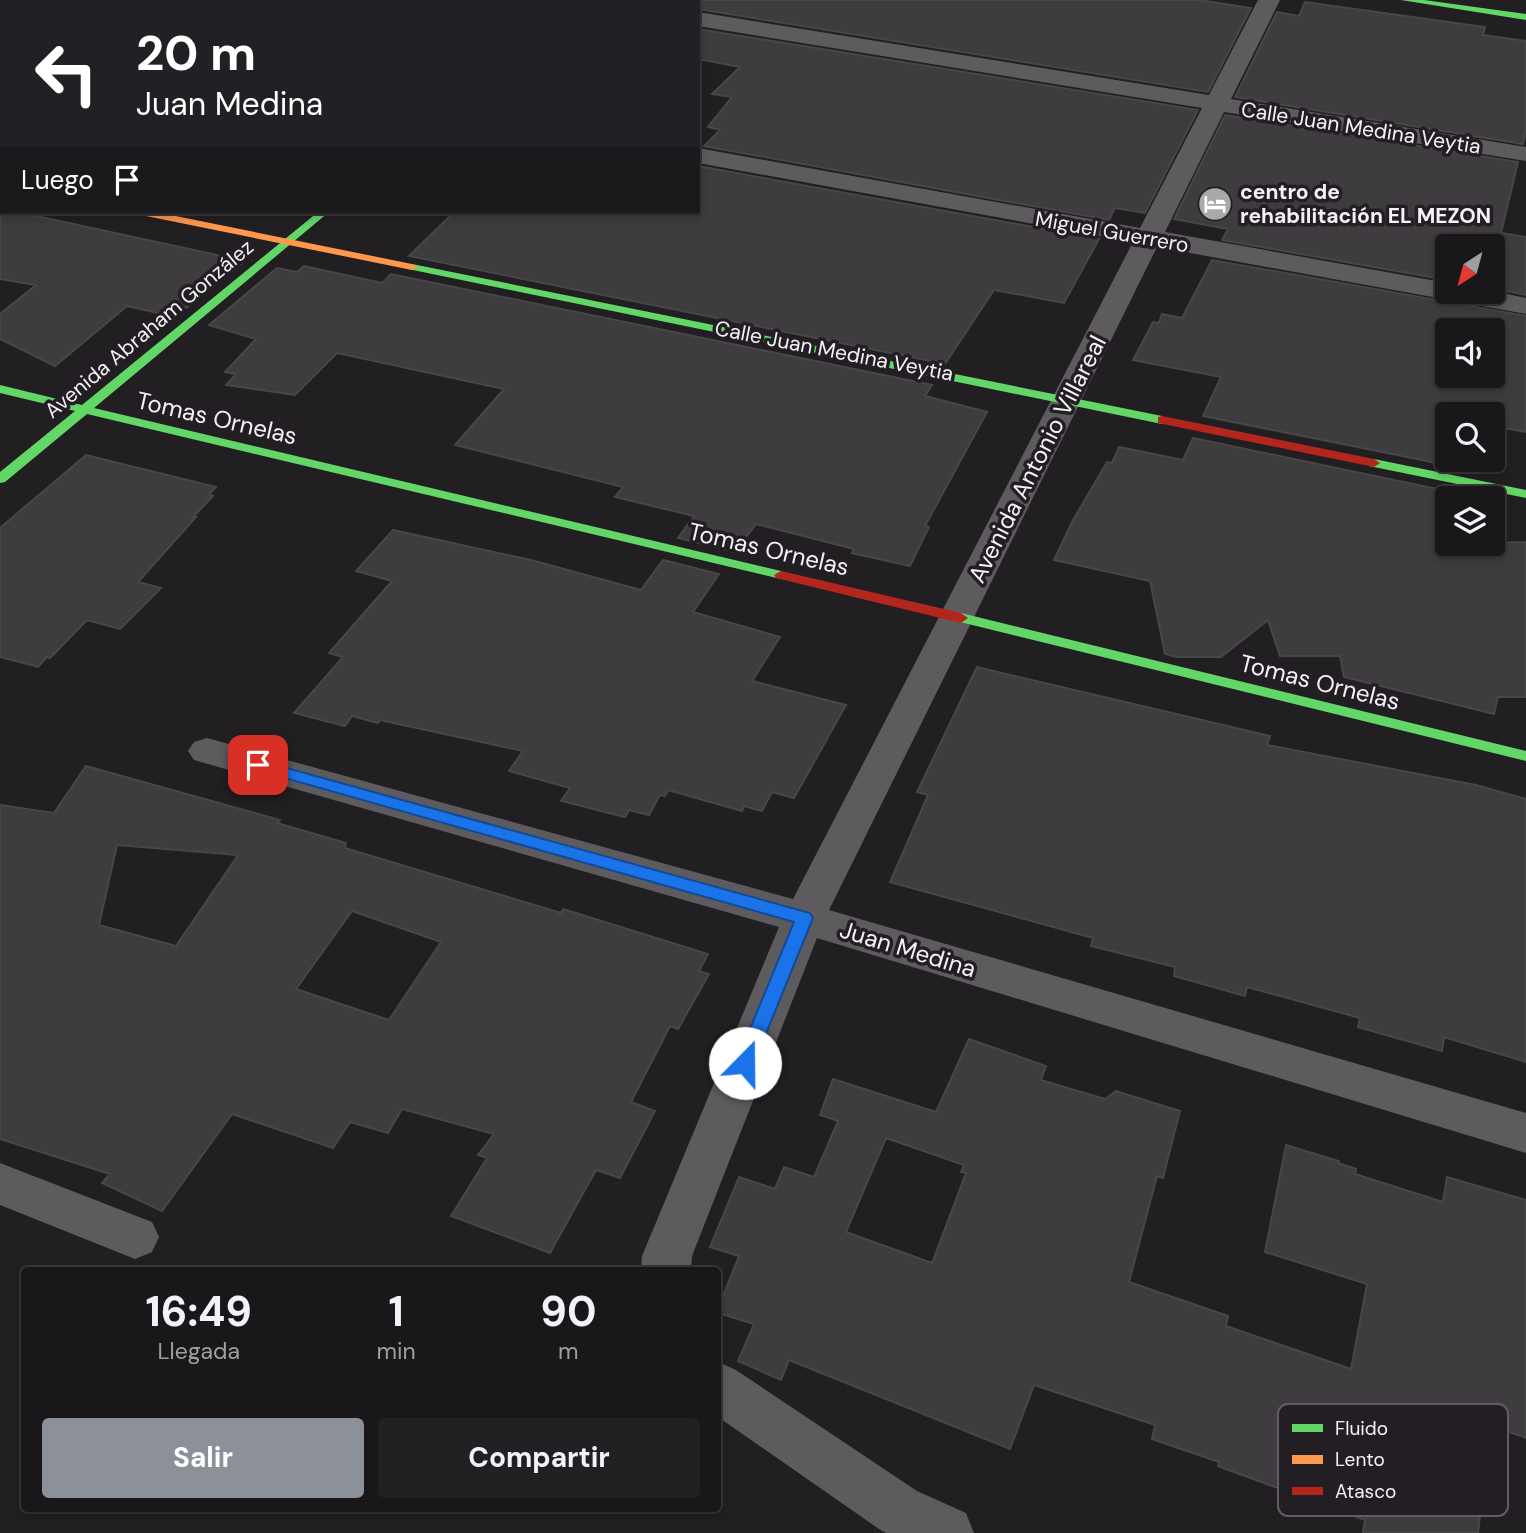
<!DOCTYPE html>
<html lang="es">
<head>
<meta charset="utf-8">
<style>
  body { margin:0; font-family:"DM Sans",sans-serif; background:#232023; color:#f1f3f6; height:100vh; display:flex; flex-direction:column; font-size:26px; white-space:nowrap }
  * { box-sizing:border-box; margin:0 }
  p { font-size:23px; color:#9f9fa2 }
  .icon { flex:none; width:38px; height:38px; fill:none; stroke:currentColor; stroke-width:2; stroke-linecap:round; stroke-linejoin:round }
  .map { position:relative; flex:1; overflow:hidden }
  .panel { position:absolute; left:21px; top:1267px; width:700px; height:245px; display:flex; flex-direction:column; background:#1a171a; border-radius:7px; box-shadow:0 4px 10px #0003,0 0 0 2px #383639 }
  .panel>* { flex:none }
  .banner { position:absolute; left:0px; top:0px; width:700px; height:214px; box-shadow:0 4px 10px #0003,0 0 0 2px #383639; background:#202124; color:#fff; overflow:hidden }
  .needle { width:46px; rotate:216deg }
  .controls { position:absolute; left:1435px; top:234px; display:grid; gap:14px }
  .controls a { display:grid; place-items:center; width:70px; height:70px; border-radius:7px; background:#1a171a; box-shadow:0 4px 10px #0003,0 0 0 2px #383639; font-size:35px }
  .pin { position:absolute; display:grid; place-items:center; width:60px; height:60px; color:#fff; margin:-30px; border-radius:14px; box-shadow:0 4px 10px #0006 }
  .me { position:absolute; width:77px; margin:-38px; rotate:22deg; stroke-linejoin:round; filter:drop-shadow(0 0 5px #0008) }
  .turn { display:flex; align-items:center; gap:24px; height:147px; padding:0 21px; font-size:32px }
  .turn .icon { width:91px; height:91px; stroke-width:2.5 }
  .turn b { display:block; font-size:49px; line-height:60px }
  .then { display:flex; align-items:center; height:66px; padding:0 21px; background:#0003; gap:14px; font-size:26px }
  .eta { display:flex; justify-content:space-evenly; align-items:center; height:119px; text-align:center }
  .eta b { font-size:42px; font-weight:700; line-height:49px }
  .button { display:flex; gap:14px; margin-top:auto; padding:14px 21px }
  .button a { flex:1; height:80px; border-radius:7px; background:#8c9099; color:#fff; font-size:28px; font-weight:700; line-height:80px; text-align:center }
  .button a+a { background:#232023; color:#f1f3f6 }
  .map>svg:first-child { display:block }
  .building { fill:#3e3c3e; stroke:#484648; stroke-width:2; fill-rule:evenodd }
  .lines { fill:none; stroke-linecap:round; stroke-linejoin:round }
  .street { fill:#5d5b5d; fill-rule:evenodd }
  .fast { fill:#63d668; fill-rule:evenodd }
  .slow { fill:#ff974d; fill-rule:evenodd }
  .jam { fill:#b3261e; fill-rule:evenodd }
  .route { fill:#1a73e8; stroke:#114b97; stroke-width:2 }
  .labels { text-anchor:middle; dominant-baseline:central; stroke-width:7; stroke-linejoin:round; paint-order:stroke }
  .far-street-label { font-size:21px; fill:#f4f1f4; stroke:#231e23 }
  .far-poi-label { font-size:21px; font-weight:bold; fill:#f4f1f4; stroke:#231e23; text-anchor:start }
  .street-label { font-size:24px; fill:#f4f1f4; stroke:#231e23 }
  .key { fill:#231e23; stroke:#625d62; stroke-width:2 }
  .key-label { font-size:19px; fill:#f4f1f4 }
</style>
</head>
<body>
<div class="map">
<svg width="1526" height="1533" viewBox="0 0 1526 1533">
  <rect width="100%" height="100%" fill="#221f22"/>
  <path class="building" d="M698,0h501l52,8 -43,84 -510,-83z
    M1305,2l180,25 -2,8 43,6v88l-3,15 -288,-47 42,-85 22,4z
    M698,29l500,81 -53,103 -30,-5 -6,12 -405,-74 16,-16 -12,-3 24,-30 -20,-3 28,-27 -42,-8z
    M1225,115l293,47 -17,71 25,4v58l-33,-7v-41h-46v33l-225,-40 6,-11 -54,-10z
    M698,166l401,73 -35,64 -70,-13 -49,74 -536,-108 45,-44h244z
    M0,208l2,4h16l227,49 -70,56 -48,-11 -72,60 -55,-27v-25l36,-29 -36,-6z
    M1212,260l314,56v116l-33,-6v-11h-46v50l-244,-49 18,-39 -88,-17 20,-38 6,1 3,-9 20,4zM1447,331h46v45h-46z
    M304,266l78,17 9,-9 541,111 -7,11 62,16 -62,114 4,1 -19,39 -58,-13 2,-4 -98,-25 -21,28 -57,-14 16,-22 -79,-19 8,-10 -168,-42 49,-56 -167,-36 -42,42 -69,-10 10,-11 -11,-2 31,-33 -47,-14 68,-57 20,4z
    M1193,438l254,53v53l79,-2v155h-28l-4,17 -150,-37 -4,-21h-60l-12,-36 -47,37h-44l-12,-3 -15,-73 -96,-21 18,-38 35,-60 5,1 7,-16 64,13z
    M86,455l130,32 -7,7 4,2 -20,21h3l-58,65 23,6 -41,41 -33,-9 -37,38 -3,-1 -9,10 -38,-10v-129z
    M393,530l138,30 110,30 22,-30 56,14 -26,38 87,25 -28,44 94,24 -52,93 -22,-6 -10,19 -18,-5 -2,5 -74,-21 -3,6 -5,-1 -11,20 -20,-5 -4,7 -64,-16 9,-13 -61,-17 14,-20 -143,-31 -2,3 -26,-7 -7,10 -51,-13 49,-56 -14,-4 63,-72 -36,-10z
    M977,667l293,69 -3,9 209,40 50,14v263l-82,-25 -2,14 -84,-24 2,-9 -113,-31 -2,9 -71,-20 1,-9 -84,-21 2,-8 -203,-56 38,-87 -11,-3z
    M86,766l194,54 -3,3 69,20 -1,5 113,34 103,31 2,-4 145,45 -9,17 10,3 -31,55 -8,-3 -39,76 24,9 -35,67 -24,-8 -46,83 -99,-37 36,-58 -9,-3 16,-21 -92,-25 -14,24 -38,-11 -17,26 -101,-34 -70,97 -60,-28 8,-9 -110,-35v-334l54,8zM117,845l121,10 -62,91 -77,-21zM352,911l89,31 -52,78 -93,-31z
    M969,1039l77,27 -5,14 64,19 11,-8 64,20 -17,67 -6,-2 -28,106 99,34 -2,10 125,43 16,-85 -102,-32 21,-107 53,16 -1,2 18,6 -1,5 88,28 4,-25 79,23v238l-36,-13 -12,108h-115l2,-13 -147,-54 1,-4 -67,-23 3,-14 -121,-40 -24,64 -221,-89 -8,20 -43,-19 16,-37 -36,-11v-4l21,-53 -29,-9 29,-70 36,12 9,-22 30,10 24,-56 -18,-6 13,-36 103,33zM886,1138l78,27 -3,7 5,1 -34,90 -86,-31z"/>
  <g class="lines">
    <path class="street" d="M570,0h31l2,2h-32z
      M1258,0h22l-49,99 295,48v14l-302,-49 -59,120 282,51v9l46,-1 33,7v16l-369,-67 -328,663 697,203v40l-709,-215 -125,318 -1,14h-50l1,-14 137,-329 -585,-167 -6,-9 6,-9 13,-4 586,161 340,-657 -435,-79v-15l442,80 62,-120 -504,-82v-14l511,83z
      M0,22l2,1v14l-2,-1z
      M0,175h2v16h-2z
      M0,1163l152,59 7,15 -7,15 -17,7 -135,-54z
      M718,1362l18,8 181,121 49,22 8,20h-88l-7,-4 -161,-112z"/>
    <path class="fast" d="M122,0h10l-11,2z
      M575,0h9l-10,2z
      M1401,0h23l102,14v6z
      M318,212h11l-235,196 687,163 7,4 -2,3 -5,1 -694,-165 -82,68 -5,1v-11l75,-61 -75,-18v-8l82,20z
      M412,264l750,152 6,4 -6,4 -754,-155v-4z
      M1374,459l152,31v8l-157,-32 -1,-3z
      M961,613l565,138v10l-570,-140 -2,-3 2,-3z"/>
    <path class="slow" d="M136,212h20l256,52 6,3 -6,3 -271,-55z"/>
    <path class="jam" d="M2,71v6l-2,1v-6z
      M1162,416l212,43 6,4 -6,4 -216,-44v-6z
      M781,571l180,42 7,5 -7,5 -185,-45 -2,-3z"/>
  </g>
  <path class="route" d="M258,760l552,153 3,5 -61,150 -7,3 -6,-3 -3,-5 58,-141 -541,-153 -2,-4 2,-4z"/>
  <defs>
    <g id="hotel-disc" transform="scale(1.75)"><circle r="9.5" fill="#aaa8aa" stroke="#231e23"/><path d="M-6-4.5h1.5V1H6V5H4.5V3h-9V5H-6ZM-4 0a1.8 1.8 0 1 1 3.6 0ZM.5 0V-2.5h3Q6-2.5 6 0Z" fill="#fff"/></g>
  </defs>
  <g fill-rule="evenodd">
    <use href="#hotel-disc" x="1215" y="204"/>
  </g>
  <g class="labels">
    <g class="far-street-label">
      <text transform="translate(1361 128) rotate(9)">Calle Juan Medina Veytia</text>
      <text transform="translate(1112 232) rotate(10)">Miguel Guerrero</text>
      <text transform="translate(149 329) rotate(-40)">Avenida Abraham González</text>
      <text transform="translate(834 351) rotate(11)">Calle Juan Medina Veytia</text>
    </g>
    <g class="far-poi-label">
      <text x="1240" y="192">centro de<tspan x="1240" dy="24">rehabilitación EL MEZON</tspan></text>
    </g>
    <g class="street-label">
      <text transform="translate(217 418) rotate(13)">Tomas Ornelas</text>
      <text transform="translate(1037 459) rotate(-63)">Avenida Antonio Villareal</text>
      <text transform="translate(769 549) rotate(13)">Tomas Ornelas</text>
      <text transform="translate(1320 682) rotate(14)">Tomas Ornelas</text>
      <text transform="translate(908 949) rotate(17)">Juan Medina</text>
    </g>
  </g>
  <rect x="1278" y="1404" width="230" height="112" rx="10" class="key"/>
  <rect x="1292" y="1424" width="31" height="8" fill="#63d668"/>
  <rect x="1292" y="1455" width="31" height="9" fill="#ff974d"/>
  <rect x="1292" y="1487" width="31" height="8" fill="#b3261e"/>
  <g class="key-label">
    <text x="1335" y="1435">Fluido</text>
    <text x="1335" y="1466">Lento</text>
    <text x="1335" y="1498">Atasco</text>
  </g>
</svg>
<div class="controls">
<a><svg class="needle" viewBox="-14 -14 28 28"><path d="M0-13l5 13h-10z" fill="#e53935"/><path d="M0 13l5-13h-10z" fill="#9f9fa2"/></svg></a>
<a><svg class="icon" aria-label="sound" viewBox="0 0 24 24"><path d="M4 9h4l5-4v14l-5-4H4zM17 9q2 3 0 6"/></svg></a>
<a><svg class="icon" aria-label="search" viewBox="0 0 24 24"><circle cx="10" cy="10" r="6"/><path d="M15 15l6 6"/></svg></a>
<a><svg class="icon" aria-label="layers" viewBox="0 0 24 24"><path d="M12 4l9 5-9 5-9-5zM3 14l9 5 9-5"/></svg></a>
</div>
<div class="pin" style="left:258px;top:765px;background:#d93025"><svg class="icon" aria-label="arrive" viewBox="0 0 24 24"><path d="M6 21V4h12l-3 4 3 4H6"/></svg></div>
<svg class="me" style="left:745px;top:1063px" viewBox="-20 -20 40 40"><circle r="19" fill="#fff"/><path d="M0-13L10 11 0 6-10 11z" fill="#1a73e8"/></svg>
<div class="banner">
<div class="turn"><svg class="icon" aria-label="left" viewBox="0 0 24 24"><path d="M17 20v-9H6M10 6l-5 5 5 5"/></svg><div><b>20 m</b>Juan Medina</div></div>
<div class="then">Luego<svg class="icon" aria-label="arrive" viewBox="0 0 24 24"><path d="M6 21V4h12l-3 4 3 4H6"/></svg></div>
</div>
<section class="panel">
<div class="eta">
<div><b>16:49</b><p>Llegada</p></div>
<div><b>1</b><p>min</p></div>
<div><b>90</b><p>m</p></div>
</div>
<div class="button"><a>Salir</a><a>Compartir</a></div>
</section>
</div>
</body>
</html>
